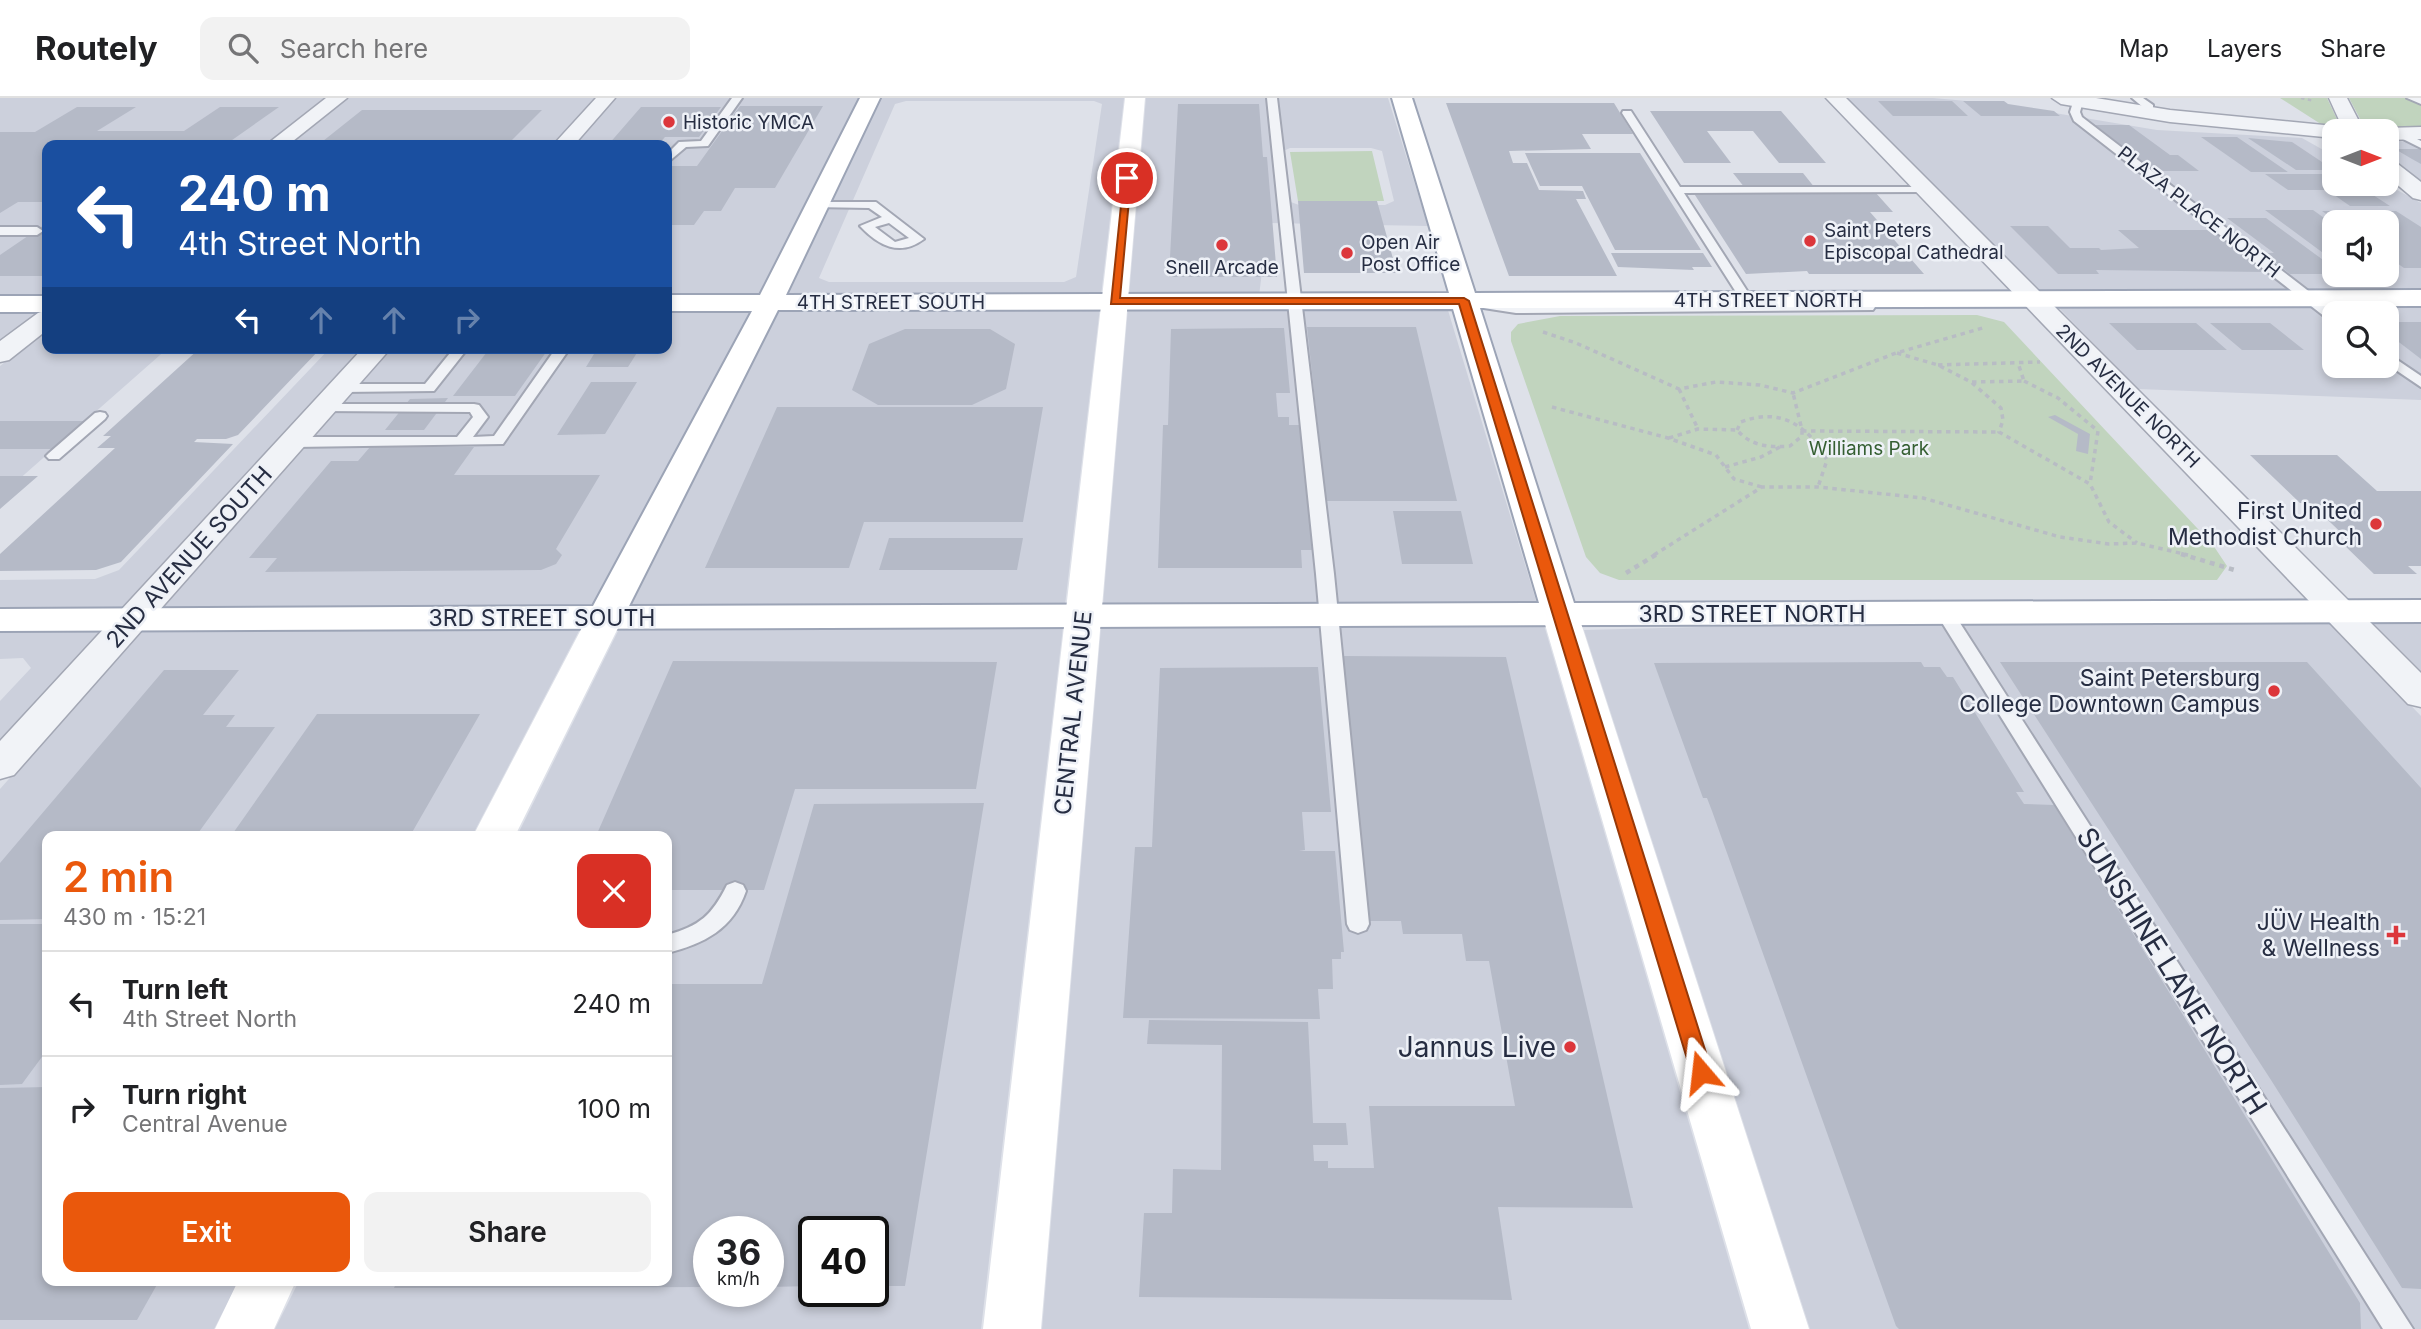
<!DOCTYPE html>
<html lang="en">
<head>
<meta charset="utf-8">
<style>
  body { margin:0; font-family:Inter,sans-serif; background:#f2f2f2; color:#202124; height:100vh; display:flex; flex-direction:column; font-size:26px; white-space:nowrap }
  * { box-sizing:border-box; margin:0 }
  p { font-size:23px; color:#757577 }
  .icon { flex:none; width:38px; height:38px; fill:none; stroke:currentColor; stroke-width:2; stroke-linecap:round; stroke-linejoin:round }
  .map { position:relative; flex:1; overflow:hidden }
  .drawer { position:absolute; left:42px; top:733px; width:630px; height:455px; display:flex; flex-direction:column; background:#fff; border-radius:14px; box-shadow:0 4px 10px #0003 }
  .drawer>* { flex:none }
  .hud { position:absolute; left:42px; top:42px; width:630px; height:214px; border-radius:14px; box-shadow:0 4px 10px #0003; background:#1a4fa0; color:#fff; overflow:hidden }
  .needle { width:46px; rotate:90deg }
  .fabs { position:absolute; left:2322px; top:21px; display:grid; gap:14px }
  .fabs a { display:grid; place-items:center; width:77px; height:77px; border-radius:14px; background:#fff; box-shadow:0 4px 10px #0003; font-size:35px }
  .speed { position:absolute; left:693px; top:1118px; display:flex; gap:14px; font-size:35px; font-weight:700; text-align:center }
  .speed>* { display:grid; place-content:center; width:91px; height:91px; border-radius:50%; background:#fff; box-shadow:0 4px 10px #0003; line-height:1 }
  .speed small { font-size:18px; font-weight:400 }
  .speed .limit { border:4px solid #111; border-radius:10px; background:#fff; color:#111 }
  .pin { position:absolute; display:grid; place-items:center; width:60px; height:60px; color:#fff; margin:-30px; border:4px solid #fff; border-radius:50%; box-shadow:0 2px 7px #0007 }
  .me { position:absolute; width:77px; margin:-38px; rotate:343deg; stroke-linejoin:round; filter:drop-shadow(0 0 5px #0008) }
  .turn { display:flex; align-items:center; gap:24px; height:147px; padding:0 21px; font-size:32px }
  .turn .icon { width:91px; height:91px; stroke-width:2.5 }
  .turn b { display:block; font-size:49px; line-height:60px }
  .lanes { display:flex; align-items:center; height:66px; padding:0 21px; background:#0003; justify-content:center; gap:35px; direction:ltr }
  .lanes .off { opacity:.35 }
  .round { display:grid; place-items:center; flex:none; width:74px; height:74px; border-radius:14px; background:#f2f2f2 }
  .headline { display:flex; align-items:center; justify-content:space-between; height:119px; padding:0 21px }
  h1 { font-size:42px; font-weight:600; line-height:52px; color:#ea580c }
  .button { display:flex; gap:14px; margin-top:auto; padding:14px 21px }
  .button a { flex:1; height:80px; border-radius:14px; background:#ea580c; color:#fff; font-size:28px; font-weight:600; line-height:80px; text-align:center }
  .button a+a { background:#f2f2f2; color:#202124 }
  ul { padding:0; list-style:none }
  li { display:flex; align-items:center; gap:21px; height:105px; padding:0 21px; border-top:2px solid #e0e0e0 }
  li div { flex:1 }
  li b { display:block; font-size:26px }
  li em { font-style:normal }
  header { display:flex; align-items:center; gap:42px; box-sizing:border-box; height:98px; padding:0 35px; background:#fff; border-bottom:2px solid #e0e0e0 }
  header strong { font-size:33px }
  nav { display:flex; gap:38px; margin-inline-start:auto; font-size:24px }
  .search { width:490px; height:63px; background:#f2f2f2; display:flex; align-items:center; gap:18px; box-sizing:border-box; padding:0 24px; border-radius:14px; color:#757577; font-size:26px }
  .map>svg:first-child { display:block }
  .built { fill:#ccd0dc; fill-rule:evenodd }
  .green { fill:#c1d4be }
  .building { fill:#b5bac7 }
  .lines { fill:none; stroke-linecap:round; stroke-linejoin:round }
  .lane-casing { stroke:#a3a7b4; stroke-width:4 }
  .street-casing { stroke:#a3a7b4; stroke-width:3 }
  .primary-casing { stroke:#9ca4b6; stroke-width:4 }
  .path-far2 { stroke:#b8bcc4; stroke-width:2.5; stroke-dasharray:3.5 3.5; stroke-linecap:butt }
  .path-far1 { stroke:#b8bcc4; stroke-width:3.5; stroke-dasharray:4.5 4.5; stroke-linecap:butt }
  .path { stroke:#b8bcc4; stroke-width:4.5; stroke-dasharray:5 5; stroke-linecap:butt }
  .lane { fill:#f1f3f7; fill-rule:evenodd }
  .street { fill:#f1f3f7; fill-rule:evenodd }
  .secondary { fill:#fff; fill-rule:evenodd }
  .primary { fill:#fff; fill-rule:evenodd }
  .route { fill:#ea580c; stroke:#983908; stroke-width:2 }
  .poi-dot { fill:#dc363b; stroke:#eef1f7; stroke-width:2.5 }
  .labels { text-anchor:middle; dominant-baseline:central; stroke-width:5; stroke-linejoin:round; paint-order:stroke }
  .far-poi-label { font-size:19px; fill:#262d42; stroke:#eef1f7; text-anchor:start }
  .far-street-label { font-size:19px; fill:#262d42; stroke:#eef1f7 }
  .far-park-label { font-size:19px; fill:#355f32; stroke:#eef1f7 }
  .poi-label { font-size:23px; fill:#262d42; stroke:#eef1f7; text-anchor:end }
  .street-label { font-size:23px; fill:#262d42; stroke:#eef1f7 }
  .near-street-label { font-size:28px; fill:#262d42; stroke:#eef1f7 }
  .near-poi-label { font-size:28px; fill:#262d42; stroke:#eef1f7; text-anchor:end }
</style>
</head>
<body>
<header>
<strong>Routely</strong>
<div class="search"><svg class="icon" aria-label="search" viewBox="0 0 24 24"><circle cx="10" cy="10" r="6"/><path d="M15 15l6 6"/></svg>Search here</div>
<nav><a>Map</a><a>Layers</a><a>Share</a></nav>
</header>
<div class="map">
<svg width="2421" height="1231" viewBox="0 0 2421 1231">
  <rect width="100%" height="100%" fill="#dee1e9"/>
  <path class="built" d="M0,0h327l-63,47h-217v154h-47z
    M348,0h247l-44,47h-264z
    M616,0h244l-102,199h-91v-152h-93z
    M881,0h243l-23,198 -315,1zM906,3h188l8,3 -26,173 -12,5h-235l-10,-4 76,-174z
    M1146,0h242l40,128 -160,-3 -9,73h-130zM1290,50h81l11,3 12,50 -9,4h-86l-11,-4 -7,-49z
    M1845,0h88l67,6 157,26 145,8 32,18v28h52l35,19v89l-378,2 -21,-16zM2334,124h53v53h-53z
    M2387,43l34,1v41l-34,-27z
    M2421,206v96l-283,-11 -82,-84zM2334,215h53v53h-53z
    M1100,209l-35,298 -435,2 150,-299z
    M1128,209h319l90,297 -434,1z
    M752,210l-160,299 -431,1 232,-260h274v-39z
    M0,212h44l-44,33z
    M47,231v19h121l-168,148v-130z
    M330,250h34l-241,261h-123v-29l95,-1 24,-9z
    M2330,524l91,94v613h-611l-226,-699 238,-6z
    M2368,524h53v53z
    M1544,527l205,704h-707l59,-702z
    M1063,529l-82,702h-706l24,-48h368v-445h-150l102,-207zM709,1134h59v60h-59zM814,1134h59v60h-59z
    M580,531l-108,207h-425v445h192l-25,48h-214v-540l141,-159z
    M0,533h102l-102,110v-40l31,-33 -8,-10 -23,1z"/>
  <path class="green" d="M2280,0h47l14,30h-14z
    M2349,0h72v31l-55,1z
    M1372,53l12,50h-86l-8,-49z
    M1977,217l27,7 209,223 14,21 -10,14h-598l-19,-7 -14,-16 -75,-216v-9l7,-8 42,-8z"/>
  <path class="building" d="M1878,3h74l16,15h-75z
    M1963,3h41l4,3 46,7 6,5h-79z
    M1446,5h168l19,31h-51l9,15 -82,2 4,12h14l12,27 44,1 3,8h-10l41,77h-108z
    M1178,6h81l4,53h4l10,120h-108z
    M740,8h83l-48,82h-40l-14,23h-17l-10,14h-27v-59h30z
    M77,9h59l-39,24h87l36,-24h59l-54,38h-178v57h-29l-18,11v-81h35z
    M641,9h80l-22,30h-34l-7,8h-50z
    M362,12h180l-35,35h-189z
    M1650,13h131l45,52h-47l-26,-32h-46l24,32h-47z
    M2095,27h34l41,30h8l21,16h-44z
    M2201,39h36l51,35h-37z
    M2248,40l44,4 42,28h-38z
    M2395,51h26v15l-9,-5z
    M1525,55h115l61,97h-86l-33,-64h-42z
    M1733,75h70l12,15h-70z
    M2265,76h69v10h22l34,22h-40l-23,-16h-39z
    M1693,94h182l18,20h-23l54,62h-115l-2,-3 -61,3z
    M1298,103h79l20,72h-93z
    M2265,112h48l21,15v36z
    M2322,113h74l25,16v41h-17l-17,-12v-34h-49z
    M2227,120h39l68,50v6h-44l-26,-21h10z
    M47,125v49l-5,4h-42v-21z
    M2010,128h38l22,22h29l2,2 38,-2 -21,-18h93l54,42 -169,-2 3,4h-41z
    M1611,155h92l9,14h-20l2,3 -76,-3z
    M2387,224h34v37l-34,-26z
    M2109,225h87l31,27h-90z
    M2210,225h60l34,27h-62z
    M1307,229h109l41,174h-131z
    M1284,230l6,65h-14l2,24h11v8h12l13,125h-13l1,18h-144l5,-143h5l3,-96z
    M905,231h85l25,15 -9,45 -34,16h-94l-26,-15 17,-46z
    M200,250h121l-83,87 -12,4h-29l-3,3 39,2 -112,118 -25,8 -96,1v-17l115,-106h-18l14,-12h-8z
    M490,250h59l-34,48h-62z
    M574,250h66l-12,19h-42l8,-13h-24z
    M591,284h46l-32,52 -48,1z
    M448,300l-24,32h-39l25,-31z
    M777,309h266l-20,115h-159l-15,46h-144z
    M2055,317l35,19 -2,20 -12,-3 2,-17 -30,-17z
    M0,323h87l-32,28h-55z
    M370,349h104l-20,28h146l-44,74 6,6 -6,9 -15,6 -276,2 12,-14h-28l82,-97h27z
    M2250,357h87l40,36h44v75h-13l9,8h-43l-31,-30h10l-43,-41h-10z
    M0,378h38l-38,33z
    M1393,413h68l12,53h-71z
    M889,440h134l-6,32h-138z
    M1343,558l163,1 127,551 -135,-1 14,93 -373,-3 5,-84h28l1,-44 48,1 1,-125 -75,-1 2,-24 159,2 5,101h33l2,22h-35l1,16h14v7h46l-5,-62h146l-26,-145h-23l-4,-27h-59l-2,-13h-33z
    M673,563l324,1 -21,127h-181l-31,101h-97v-54h-71z
    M1921,564l3,5h16l7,10h6l71,115h-8l8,12 30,1 306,498 1,26h-462l-3,-3 -184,-515 -5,-13h-4l-49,-135z
    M2000,564h307l114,126v501l-19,-1 -131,-208z
    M1318,569l13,145h-29l3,38 -6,1h36l9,101h-3v7h-9l1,30h-15l2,30 -197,-1 12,-171h17l8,-179z
    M164,572h75l-36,45h32l-9,12h49l-79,109h-149v83l-47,1v-57z
    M317,616h163l-70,122h-179z
    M984,705l-79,483h-32v-54h-59v54l-46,1v-55h-59v55l-315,1 3,-7h270v-297h95l52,-180z
    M0,826h47v126l-25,34 -22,1z
    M47,989v194h112l-22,39h-137v-232z"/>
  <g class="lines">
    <g class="lane-casing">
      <path id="lane" d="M732,0h10l-34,48 -22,1 -19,16v-9l12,-12 22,-1z
        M1267,0h10l57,476 35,350 -3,6 -8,3 -8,-3 -3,-6 -31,-350z
        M2132,0h11l10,7v9h-8l-1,-6z
        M2407,0h14v6z
        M2074,1l9,2 -3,11 2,5 255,196h-3v8l-5,-1 -255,-199 -4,-9z
        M1623,13h8l49,76h249l2,2 -6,3 -241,1 69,107 -5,4 120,-1 7,4 -2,3 -357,3 -39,-6 -2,-3 7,-4 34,5 230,-1 -5,-4 -119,-187z
        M2401,33l20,10v7l-24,-12 -1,-2z
        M817,104h59l48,37c-24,18 -45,7 -64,-13l22,-9 -13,-9 -56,-1v-4zM889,125l20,15 -14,4 -20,-15z
        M0,129h37l6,4 -6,4h-37z
        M454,250h14l-34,43 -92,1 -7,-4 7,-4h83z
        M556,250h14l-67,96 -209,3 -8,-5 8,-5h163l16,-20 -3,-5 -151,-1 -2,-3 7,-4h150l5,1 9,12 -15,20 21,-1z
        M2387,255l34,23v11l-34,-23z
        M100,314l5,1 2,3 -2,3 -46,40h-10l-3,-3 3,-3 46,-40z
        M1945,509l6,2 462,720h-30l-447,-716z
        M735,784l8,3 3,6c-13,38 -42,53 -79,62v-18c33,-9 45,-20 60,-50z"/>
    </g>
    <g class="street-casing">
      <path id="street" d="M326,0h21l-59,47h-22z
        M596,0h19l-41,47h-21z
        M1826,0h20l575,575v34l-13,-3z
        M2052,0h44l74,12 164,16 9,5h-9v7l-164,-16 -109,-18z
        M2329,0h18l17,33h-20z
        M2421,29v12l-34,1v-9h-8l8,-3z
        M2387,61l7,2 27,21v18l-8,-2 -26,-22z
        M47,212v20l-38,30 -9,2v-21l38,-28z
        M363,250h28l-377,427 -14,4v-38z"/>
    </g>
    <g class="primary-casing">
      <path id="primary" d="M860,0h20l-94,197 663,-2 -57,-195h20l63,195 946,-3v16l-941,2 94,295 847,-3v22l-2421,9v-22l593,-3 159,-295h-85v-16h93zM1453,211l86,294 -910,3 149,-296z
        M0,198h47v16h-47z"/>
    </g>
    <path class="path-far2" d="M2301,0l13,3"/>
    <path class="path-far1" d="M1543,234l33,11 103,46 37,-7 44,3 33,8 103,-40 90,-26
      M1897,255l41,12 33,17 30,26 2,12 -4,12 91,52 19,38 28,21
      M1938,267l102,-3
      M2024,283l34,17 40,33 -8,53
      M1972,284l52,-1 -6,-18
      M1679,291l19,40
      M1552,309l116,31 48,17 18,24 28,8
      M1737,332l4,-8c39,-15 67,3 86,38l-9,27
      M1802,333l197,1
      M1669,340l29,-9 39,1c14,16 32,18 53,16l12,-10v-6l-9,-37
      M1725,369l36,-10 19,-10
      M1654,457l108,-68h56l105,11 137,39 49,7 28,-1 51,12"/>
    <path class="path" d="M2181,456l57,17
      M1626,475l31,-19"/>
    <use href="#lane" class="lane"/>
    <use href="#street" class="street"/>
    <path class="secondary" d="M1125,0h20l-104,1231h-58z
      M1560,505l13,3 5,8 231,715h-58l-209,-715 5,-8z
      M605,509l13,3 5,8 -108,218h-42l114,-218 5,-8z
      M238,1183h58l-22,48h-59z"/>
    <use href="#primary" class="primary"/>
  </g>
  <path class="route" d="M1124,78l7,2 -11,120h344l5,3 243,771 -3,7 -8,2 -7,-2 -3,-7 -232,-768h-348z"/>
  <g class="poi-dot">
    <circle cx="669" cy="24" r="7"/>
    <circle cx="1810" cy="143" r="7"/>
    <circle cx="1222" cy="147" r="7"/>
    <circle cx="1347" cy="155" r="7"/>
    <circle cx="2376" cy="426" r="7"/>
    <circle cx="2274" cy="593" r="7"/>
    <path d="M2392.5 826.5h7v7h7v7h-7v7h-7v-7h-7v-7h7z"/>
    <circle cx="1570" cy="949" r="7"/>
  </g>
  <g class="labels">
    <g class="far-poi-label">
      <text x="683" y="24">Historic YMCA</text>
      <text x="1824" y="132">Saint Peters<tspan x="1824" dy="22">Episcopal Cathedral</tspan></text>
      <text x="1361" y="144">Open Air<tspan x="1361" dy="22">Post Office</tspan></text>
      <text x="1222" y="169" text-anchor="middle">Snell Arcade</text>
    </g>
    <g class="far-street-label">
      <text transform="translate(2199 114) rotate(38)">PLAZA PLACE NORTH</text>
      <text x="1768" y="202">4TH STREET NORTH</text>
      <text x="891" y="204">4TH STREET SOUTH</text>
      <text transform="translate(2128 298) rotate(45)">2ND AVENUE NORTH</text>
    </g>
    <g class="far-park-label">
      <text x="1869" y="350">Williams Park</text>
    </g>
    <g class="poi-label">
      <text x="2362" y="413">First United<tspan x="2362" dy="26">Methodist Church</tspan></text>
      <text x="2260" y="580">Saint Petersburg<tspan x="2260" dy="26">College Downtown Campus</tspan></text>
      <text x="2380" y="824">JÜV Health<tspan x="2380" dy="26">&amp; Wellness</tspan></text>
    </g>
    <g class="street-label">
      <text transform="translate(189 459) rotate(-48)">2ND AVENUE SOUTH</text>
      <text x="1752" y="516">3RD STREET NORTH</text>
      <text x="542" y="520">3RD STREET SOUTH</text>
      <text transform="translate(1073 615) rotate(-84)">CENTRAL AVENUE</text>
    </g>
    <g class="near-street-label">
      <text transform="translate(2172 873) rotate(58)">SUNSHINE LANE NORTH</text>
    </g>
    <g class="near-poi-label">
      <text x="1556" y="949">Jannus Live</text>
    </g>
  </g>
</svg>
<div class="fabs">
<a><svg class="needle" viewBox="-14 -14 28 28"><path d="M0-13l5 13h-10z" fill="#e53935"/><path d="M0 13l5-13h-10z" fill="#757577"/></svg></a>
<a><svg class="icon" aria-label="sound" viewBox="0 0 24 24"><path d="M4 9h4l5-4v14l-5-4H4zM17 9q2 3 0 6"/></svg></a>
<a><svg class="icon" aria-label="search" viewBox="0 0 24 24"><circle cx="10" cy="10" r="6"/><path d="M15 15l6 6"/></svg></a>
</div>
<div class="speed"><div>36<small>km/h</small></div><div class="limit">40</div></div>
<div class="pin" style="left:1127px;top:80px;background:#d93025"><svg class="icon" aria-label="arrive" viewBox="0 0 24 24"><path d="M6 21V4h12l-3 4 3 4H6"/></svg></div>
<svg class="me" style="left:1701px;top:974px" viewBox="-20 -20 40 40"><path d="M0-17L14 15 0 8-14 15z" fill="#ea580c" stroke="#fff" stroke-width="4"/></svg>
<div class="hud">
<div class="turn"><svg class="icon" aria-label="left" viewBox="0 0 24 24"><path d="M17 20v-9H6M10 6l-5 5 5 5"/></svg><div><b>240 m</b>4th Street North</div></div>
<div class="lanes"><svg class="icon" aria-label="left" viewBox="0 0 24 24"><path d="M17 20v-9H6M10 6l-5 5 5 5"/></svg><svg class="icon off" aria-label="ahead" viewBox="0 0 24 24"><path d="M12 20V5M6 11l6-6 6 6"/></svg><svg class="icon off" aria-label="ahead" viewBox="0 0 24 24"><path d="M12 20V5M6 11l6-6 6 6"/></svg><svg class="icon off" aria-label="right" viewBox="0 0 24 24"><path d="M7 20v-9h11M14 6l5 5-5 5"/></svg></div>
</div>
<section class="drawer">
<div class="headline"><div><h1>2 min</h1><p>430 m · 15:21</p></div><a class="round" style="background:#d93025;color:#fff"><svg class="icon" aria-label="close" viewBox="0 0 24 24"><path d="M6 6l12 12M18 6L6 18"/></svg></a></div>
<ul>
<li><svg class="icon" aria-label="left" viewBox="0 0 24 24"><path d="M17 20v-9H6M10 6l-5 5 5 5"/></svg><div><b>Turn left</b><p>4th Street North</p></div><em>240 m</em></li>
<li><svg class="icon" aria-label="right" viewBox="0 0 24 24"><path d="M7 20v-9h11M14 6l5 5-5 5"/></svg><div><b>Turn right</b><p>Central Avenue</p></div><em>100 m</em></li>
</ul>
<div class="button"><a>Exit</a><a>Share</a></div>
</section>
</div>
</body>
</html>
